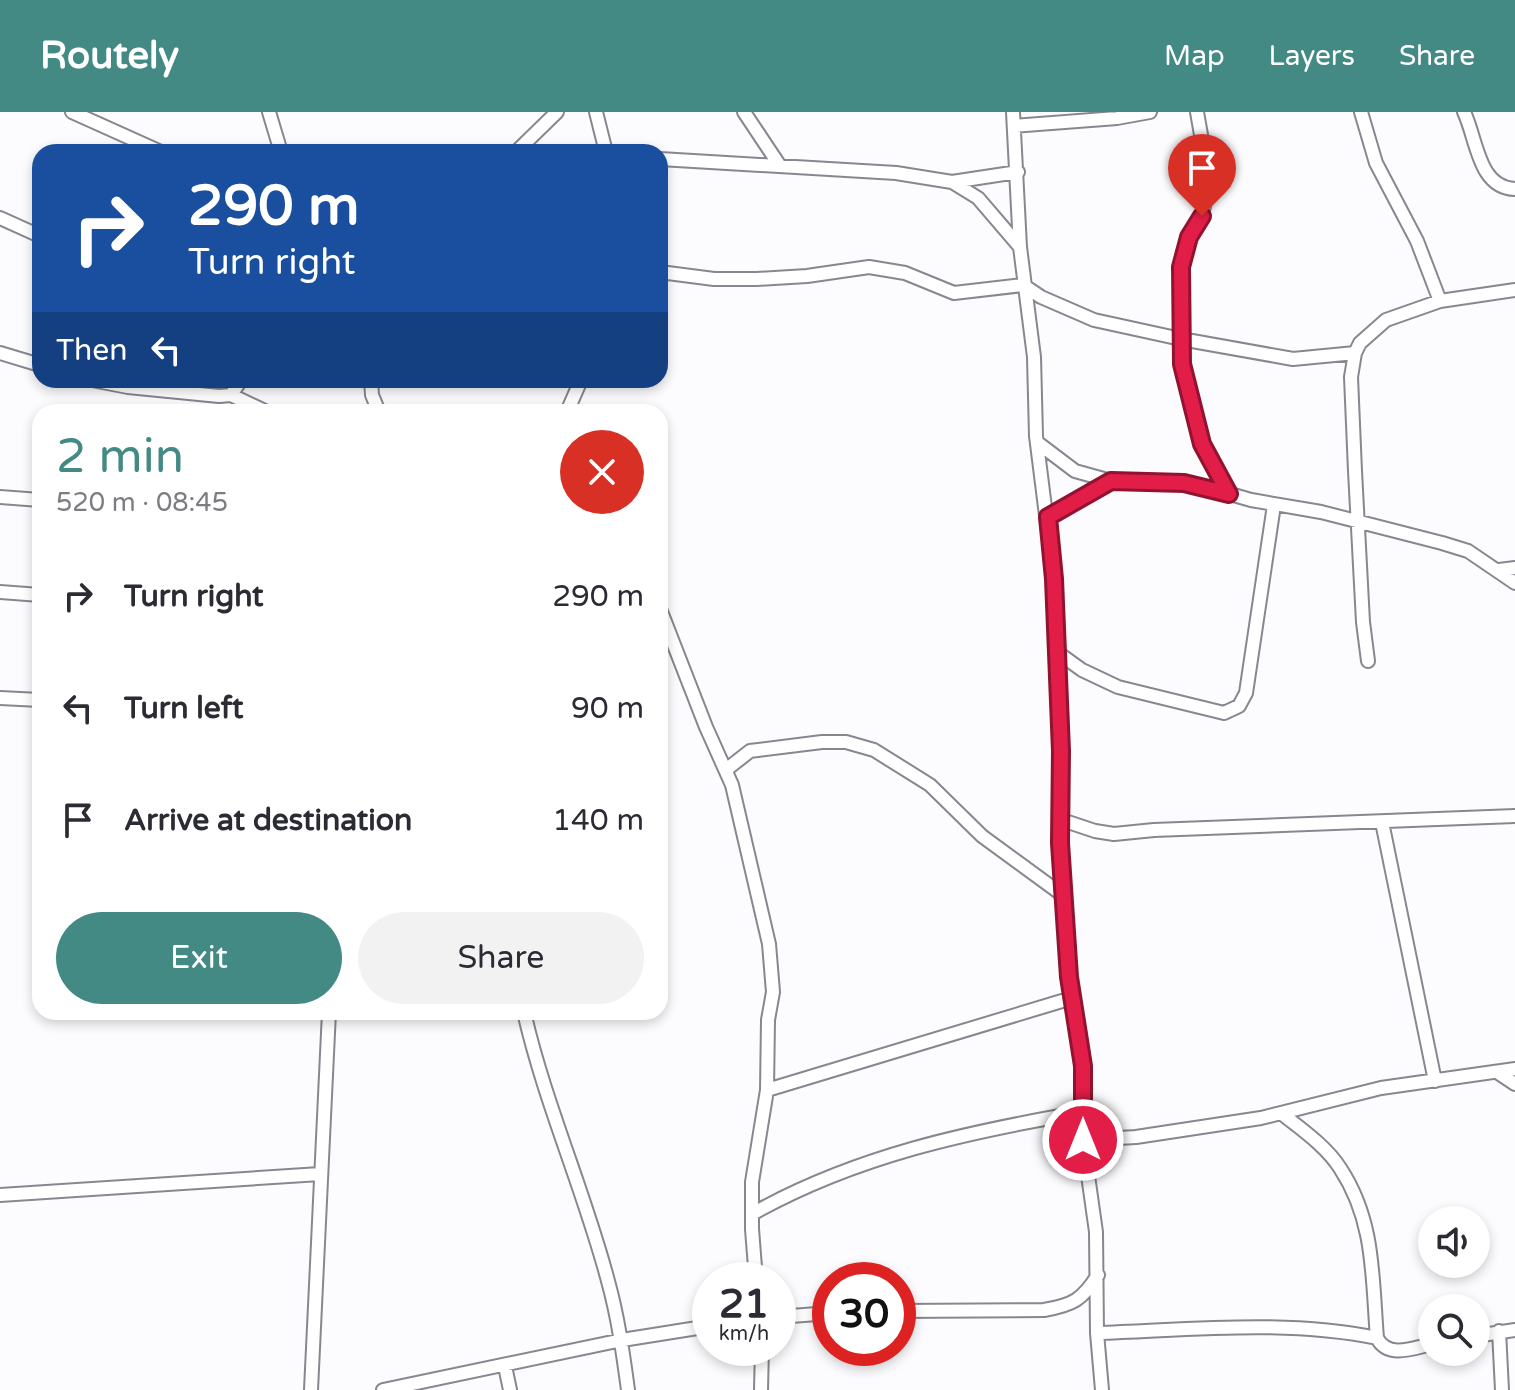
<!DOCTYPE html>
<html lang="en">
<head>
<meta charset="utf-8">
<style>
  body { margin:0; font-family:"Varela Round",sans-serif; background:#f2f2f3; color:#2b2b33; height:100vh; display:flex; flex-direction:column; font-size:30px; white-space:nowrap }
  * { box-sizing:border-box; margin:0 }
  p { font-size:26px; color:#7c7c81 }
  .icon { flex:none; width:44px; height:44px; fill:none; stroke:currentColor; stroke-width:2; stroke-linecap:round; stroke-linejoin:round }
  .map { position:relative; flex:1; overflow:hidden }
  .drawer { position:absolute; left:32px; top:292px; width:636px; height:616px; display:flex; flex-direction:column; background:#fff; border-radius:24px; box-shadow:0 4px 12px #0003 }
  .drawer>* { flex:none }
  .guide { position:absolute; left:32px; top:32px; width:636px; height:244px; border-radius:24px; box-shadow:0 4px 12px #0003; background:#1a4fa0; color:#fff; overflow:hidden }
  .controls { position:absolute; left:1418px; top:1094px; display:grid; gap:16px }
  .controls a { display:grid; place-items:center; width:72px; height:72px; border-radius:50%; background:#fff; box-shadow:0 4px 12px #0003; font-size:40px }
  .speed { position:absolute; left:692px; top:1150px; display:flex; gap:16px; font-size:40px; font-weight:700; text-align:center }
  .speed>* { display:grid; place-content:center; width:104px; height:104px; border-radius:50%; background:#fff; box-shadow:0 4px 12px #0003; line-height:1 }
  .speed small { font-size:20px; font-weight:400 }
  .speed .limit { border:12px solid #d22; background:#fff; color:#111 }
  .pin { position:absolute; display:grid; place-items:center; width:68px; height:68px; color:#fff; margin:-82px -34px; border-radius:50% 50% 50% 0; rotate:-45deg; box-shadow:0 0 8px #0007 }
  .pin .icon { rotate:45deg }
  .me { position:absolute; width:88px; margin:-44px; rotate:0deg; stroke-linejoin:round; filter:drop-shadow(0 0 6px #0008) }
  .turn { display:flex; align-items:center; gap:28px; height:168px; padding:0 24px; font-size:36px }
  .turn .icon { width:104px; height:104px; stroke-width:2.5 }
  .turn b { display:block; font-size:56px; line-height:68px }
  .then { display:flex; align-items:center; height:76px; padding:0 24px; background:#0003; gap:16px; font-size:30px }
  .round { display:grid; place-items:center; flex:none; width:84px; height:84px; border-radius:42px; background:#f2f2f3 }
  .headline { display:flex; align-items:center; justify-content:space-between; height:136px; padding:0 24px }
  h1 { font-size:48px; font-weight:600; line-height:60px; color:#438a85 }
  .primary-button { display:flex; gap:16px; margin-top:auto; padding:16px 24px }
  .primary-button a { flex:1; height:92px; border-radius:48px; background:#438a85; color:#fff; font-size:32px; font-weight:600; line-height:92px; text-align:center }
  .primary-button a+a { background:#f2f2f3; color:#2b2b33 }
  ul { padding:0; list-style:none }
  li { display:flex; align-items:center; gap:24px; height:112px; padding:0 24px }
  li div { flex:1 }
  li b { display:block; font-size:30px }
  li em { font-style:normal }
  header { display:flex; align-items:center; gap:48px; box-sizing:border-box; height:112px; padding:0 40px; background:#438a85; color:#fff }
  header strong { font-size:38px }
  nav { display:flex; gap:44px; margin-inline-start:auto; font-size:28px }
  .map>svg:first-child { display:block }
  .lines { fill:none; stroke-linecap:round; stroke-linejoin:round }
  .street-casing { stroke:#878790; stroke-width:16 }
  .street { stroke:#fff; stroke-width:12 }
  .route-casing { stroke:#92132f; stroke-width:20 }
  .route { stroke:#e11d48; stroke-width:14 }
</style>
</head>
<body>
<header>
<strong>Routely</strong>
<nav><a>Map</a><a>Layers</a><a>Share</a></nav>
</header>
<div class="map">
<svg width="1515" height="1278" viewBox="0 0 1515 1278">
  <rect width="100%" height="100%" fill="#fcfbfe"/>
  <g class="lines">
    <g class="street-casing">
      <path id="street" d="M72,0l89,40
        M269,0l12,40
        M596,0l10,40
        M744,0l36,54
        M1013,0l7,135 14,110 2,79 18,143 7,172 -1,92 9,134 14,89v74l13,92 1,101 5,57
        M1197,0l7,40 2,44 -4,20 -13,21 -8,30 1,97 20,80 27,50
        M1361,0l15,51 41,78 23,60
        M1464,0c13,27 14,76 51,77
        M1014,14l103,-8 33,-6
        M516,40l41,-40
        M660,47l236,14 56,9 66,-10
        M952,70l26,16 42,49
        M0,106l40,18
        M660,160l54,7h43l50,-3 62,-9 36,6 49,20 69,-8 18,12 53,23 87,19 112,20 62,-6
        M0,241l40,12
        M92,268l36,7 91,9 12,-1 10,-15
        M371,268l1,15 7,17
        M231,283l36,17
        M567,300l14,-32
        M1038,331l37,28 36,10 88,4 52,15 70,12 121,31 26,8 47,32
        M0,385l40,3
        M1048,405l63,-36
        M1499,458l16,-2
        M0,480l40,3
        M660,497l46,118 26,58 37,159 4,48 -5,28 -1,70 -15,92v47l4,51
        M1057,540l25,18 36,17 106,26 15,-7 7,-13 28,-188
        M1368,549l-5,-39 -8,-151 -4,-94 4,-24 5,-10 26,-23 54,-19 75,-11
        M0,586l40,2
        M727,657l23,-18 72,-9h24l28,8 56,35 52,51 82,60
        M1059,707l36,12 19,3 40,-4 361,-14
        M1382,710l53,259
        M524,900c21,92 60,178 84,269 10,36 15,72 20,109
        M1497,960l18,12
        M767,978l305,-92
        M1281,1001c20,16 45,33 59,55 35,53 32,109 37,170 11,21 36,10 55,6
        M1083,1028l53,-3 125,-19 120,-30 134,-19
        M0,1083l320,-21
        M752,1102c103,-58 215,-82 331,-102
        M898,1199l146,-1c29,-5 38,-10 54,-35
        M778,1205l52,-4
        M1499,1219l3,59
        M1097,1221c92,-3 189,-14 280,5
        M1476,1224l39,-6
        M505,1254l5,24
        M311,1278l18,-378
        M383,1278l239,-50 88,-14
        M761,1278l1,-42"/>
    </g>
    <use href="#street" class="street"/>
  </g>
  <g class="lines">
    <g class="route-casing">
      <path id="route" d="M1083,1028v-74l-14,-89 -9,-134 1,-92 -7,-172 -6,-62 63,-36 73,2 45,11 -27,-50 -20,-80 -1,-97 8,-30 13,-21"/>
    </g>
    <use href="#route" class="route"/>
  </g>
</svg>
<div class="controls">
<a><svg class="icon" aria-label="sound" viewBox="0 0 24 24"><path d="M4 9h4l5-4v14l-5-4H4zM17 9q2 3 0 6"/></svg></a>
<a><svg class="icon" aria-label="search" viewBox="0 0 24 24"><circle cx="10" cy="10" r="6"/><path d="M15 15l6 6"/></svg></a>
</div>
<div class="speed"><div>21<small>km/h</small></div><div class="limit">30</div></div>
<div class="pin" style="left:1202px;top:104px;background:#d93025"><svg class="icon" aria-label="arrive" viewBox="0 0 24 24"><path d="M6 21V4h12l-3 4 3 4H6"/></svg></div>
<svg class="me" style="left:1083px;top:1028px" viewBox="-20 -20 40 40"><circle r="17" fill="#e11d48" stroke="#fff" stroke-width="3"/><path d="M0-11L8 9 0 5-8 9z" fill="#fff"/></svg>
<div class="guide">
<div class="turn"><svg class="icon" aria-label="right" viewBox="0 0 24 24"><path d="M7 20v-9h11M14 6l5 5-5 5"/></svg><div><b>290 m</b>Turn right</div></div>
<div class="then">Then<svg class="icon" aria-label="left" viewBox="0 0 24 24"><path d="M17 20v-9H6M10 6l-5 5 5 5"/></svg></div>
</div>
<section class="drawer">
<div class="headline"><div><h1>2 min</h1><p>520 m · 08:45</p></div><a class="round" style="background:#d93025;color:#fff"><svg class="icon" aria-label="close" viewBox="0 0 24 24"><path d="M6 6l12 12M18 6L6 18"/></svg></a></div>
<ul>
<li><svg class="icon" aria-label="right" viewBox="0 0 24 24"><path d="M7 20v-9h11M14 6l5 5-5 5"/></svg><div><b>Turn right</b></div><em>290 m</em></li>
<li><svg class="icon" aria-label="left" viewBox="0 0 24 24"><path d="M17 20v-9H6M10 6l-5 5 5 5"/></svg><div><b>Turn left</b></div><em>90 m</em></li>
<li><svg class="icon" aria-label="arrive" viewBox="0 0 24 24"><path d="M6 21V4h12l-3 4 3 4H6"/></svg><div><b>Arrive at destination</b></div><em>140 m</em></li>
</ul>
<div class="primary-button"><a>Exit</a><a>Share</a></div>
</section>
</div>
</body>
</html>
